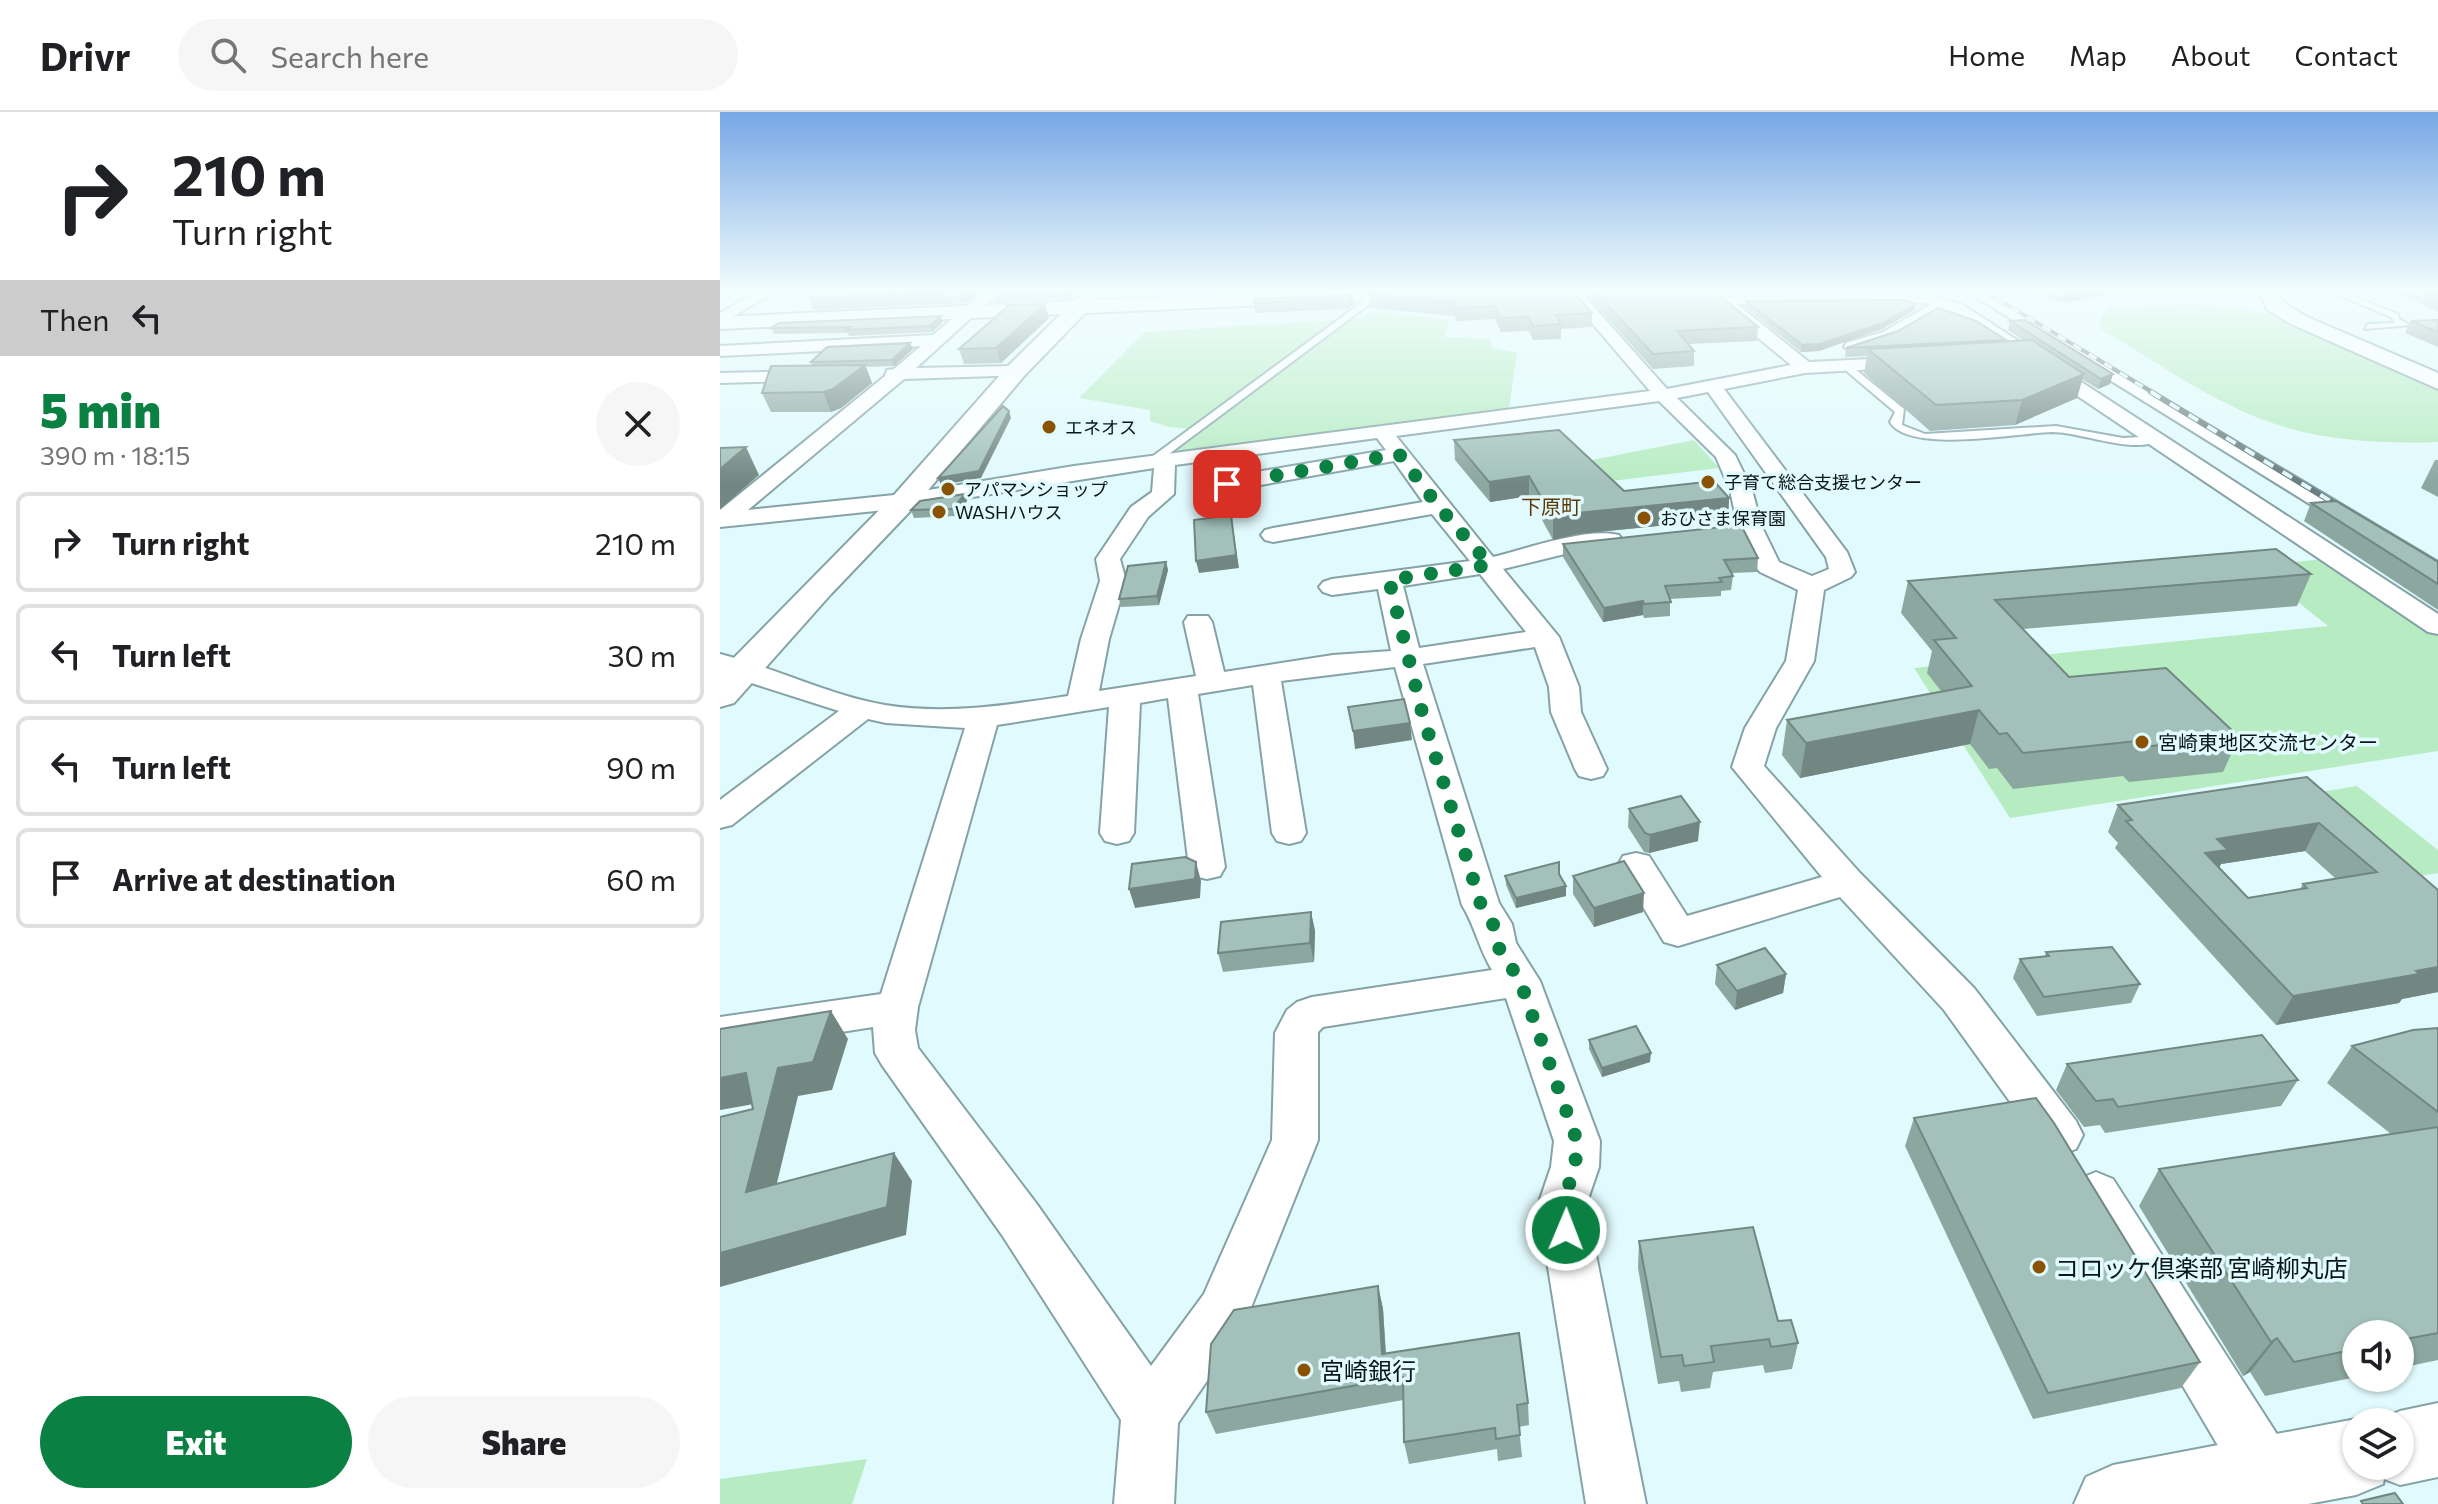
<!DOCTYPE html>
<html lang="en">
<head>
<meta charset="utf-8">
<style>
  body { margin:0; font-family:Commissioner,"Noto Sans JP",sans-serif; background:#f6f6f6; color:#202124; height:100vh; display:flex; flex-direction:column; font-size:30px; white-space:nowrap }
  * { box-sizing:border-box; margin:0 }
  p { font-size:26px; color:#757577 }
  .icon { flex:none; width:44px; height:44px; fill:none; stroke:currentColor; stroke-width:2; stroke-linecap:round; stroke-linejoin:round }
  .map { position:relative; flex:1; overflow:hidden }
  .side { display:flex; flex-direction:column; background:#fff; width:720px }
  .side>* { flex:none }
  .top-card { background:#fff; color:#202124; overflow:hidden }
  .controls { position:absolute; left:1622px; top:1208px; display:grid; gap:16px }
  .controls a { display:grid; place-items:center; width:72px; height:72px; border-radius:50%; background:#fff; box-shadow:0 2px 6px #0004; font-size:40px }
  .pin { position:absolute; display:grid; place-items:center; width:68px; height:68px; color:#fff; margin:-34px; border-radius:16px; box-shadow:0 4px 12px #0006 }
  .me { position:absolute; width:88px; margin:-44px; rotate:1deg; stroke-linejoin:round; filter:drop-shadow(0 0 6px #0008) }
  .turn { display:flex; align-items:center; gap:28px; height:168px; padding:0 40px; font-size:36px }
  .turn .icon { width:104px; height:104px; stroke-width:2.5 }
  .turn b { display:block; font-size:56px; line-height:68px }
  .then { display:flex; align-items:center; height:76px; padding:0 40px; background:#0003; gap:16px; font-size:30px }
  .round { display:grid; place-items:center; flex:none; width:84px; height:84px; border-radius:42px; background:#f6f6f6 }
  .head { display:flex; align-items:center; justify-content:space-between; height:136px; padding:0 40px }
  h1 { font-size:48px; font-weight:800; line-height:60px; color:#0b8043 }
  .cta { display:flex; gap:16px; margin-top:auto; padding:16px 40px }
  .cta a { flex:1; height:92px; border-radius:48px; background:#0b8043; color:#fff; font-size:32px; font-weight:800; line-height:92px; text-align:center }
  .cta a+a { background:#f6f6f6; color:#202124 }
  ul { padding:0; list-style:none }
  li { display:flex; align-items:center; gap:24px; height:100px; margin:0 16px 12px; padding:0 24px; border:4px solid #e0e0e0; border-radius:12px }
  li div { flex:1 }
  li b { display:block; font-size:30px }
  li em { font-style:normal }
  header { display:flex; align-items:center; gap:48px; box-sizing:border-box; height:112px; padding:0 40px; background:#fff; border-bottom:2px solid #e0e0e0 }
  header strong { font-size:38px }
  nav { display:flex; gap:44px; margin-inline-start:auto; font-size:28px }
  .search { width:560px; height:72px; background:#f6f6f6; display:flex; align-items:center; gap:20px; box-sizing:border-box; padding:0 28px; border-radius:44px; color:#757577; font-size:30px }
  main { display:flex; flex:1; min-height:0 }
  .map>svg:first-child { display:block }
  .green { fill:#b7ecc2 }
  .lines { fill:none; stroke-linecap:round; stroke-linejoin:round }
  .service-casing { stroke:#85a3a7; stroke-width:4 }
  .minor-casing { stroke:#85a3a7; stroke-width:4 }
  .tertiary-casing { stroke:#85a3a7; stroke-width:4 }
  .service { fill:#fff; fill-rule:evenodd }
  .minor { fill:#fff; fill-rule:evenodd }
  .tertiary { fill:#fff; fill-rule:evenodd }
  .rail-far1-casing { stroke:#6b7d7f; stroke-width:4 }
  .rail-casing { stroke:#6b7d7f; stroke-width:6 }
  .rail-far1 { stroke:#e1fafd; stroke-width:3; stroke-dasharray:9; stroke-linecap:butt }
  .rail { stroke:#e1fafd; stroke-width:4; stroke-dasharray:11; stroke-linecap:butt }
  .wall { fill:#8ca6a0; fill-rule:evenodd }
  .shaded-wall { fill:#728782 }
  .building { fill:#a3c1ba; stroke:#728782; stroke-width:2; fill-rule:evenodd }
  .route { stroke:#0b8043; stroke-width:14; stroke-dasharray:0 25.2 }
  .poi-dot { fill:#8a5304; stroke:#e1fafd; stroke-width:3 }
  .labels { text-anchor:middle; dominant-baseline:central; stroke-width:7; stroke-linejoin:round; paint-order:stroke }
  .far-poi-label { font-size:18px; fill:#0a1617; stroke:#e1fafd; text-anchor:start }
  .far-quarter-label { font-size:20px; fill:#5e3806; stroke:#e1fafd }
  .poi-label { font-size:20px; fill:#0a1617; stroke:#e1fafd; text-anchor:start }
  .near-poi-label { font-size:24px; fill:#0a1617; stroke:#e1fafd; text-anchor:start }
</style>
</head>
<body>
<header>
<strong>Drivr</strong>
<div class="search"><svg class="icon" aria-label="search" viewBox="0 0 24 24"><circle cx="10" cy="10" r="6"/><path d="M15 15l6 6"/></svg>Search here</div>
<nav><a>Home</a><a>Map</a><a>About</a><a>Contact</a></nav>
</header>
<main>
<section class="side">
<div class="top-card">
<div class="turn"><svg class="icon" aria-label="right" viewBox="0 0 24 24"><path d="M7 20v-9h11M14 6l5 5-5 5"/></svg><div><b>210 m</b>Turn right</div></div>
<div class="then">Then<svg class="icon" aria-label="left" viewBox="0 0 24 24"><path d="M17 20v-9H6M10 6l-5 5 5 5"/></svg></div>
</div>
<div class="head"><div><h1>5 min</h1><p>390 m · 18:15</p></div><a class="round"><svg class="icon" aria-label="close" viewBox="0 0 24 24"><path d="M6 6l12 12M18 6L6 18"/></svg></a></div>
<ul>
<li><svg class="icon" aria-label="right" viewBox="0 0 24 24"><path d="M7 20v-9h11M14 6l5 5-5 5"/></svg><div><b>Turn right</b></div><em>210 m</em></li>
<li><svg class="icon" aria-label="left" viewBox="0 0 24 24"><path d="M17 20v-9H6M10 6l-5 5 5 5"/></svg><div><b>Turn left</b></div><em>30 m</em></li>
<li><svg class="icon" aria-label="left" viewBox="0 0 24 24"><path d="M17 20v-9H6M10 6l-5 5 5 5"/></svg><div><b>Turn left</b></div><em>90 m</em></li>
<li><svg class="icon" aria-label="arrive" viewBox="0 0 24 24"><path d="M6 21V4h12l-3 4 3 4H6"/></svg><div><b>Arrive at destination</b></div><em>60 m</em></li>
</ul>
<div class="cta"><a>Exit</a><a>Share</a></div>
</section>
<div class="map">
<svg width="1718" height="1392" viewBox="0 0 1718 1392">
  <rect width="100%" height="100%" fill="#e1fafd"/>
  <path class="green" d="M1470,191l86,11 162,74v54c-59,2 -121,-1 -177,-23 -57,-22 -109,-60 -162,-91l3,-12 7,-8z
    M649,199l81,9 -6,17 46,2 2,9 25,5 -9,62 -346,46 43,-31 -36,-3 -19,-6v-11l-71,-12 66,-66 218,-14z
    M974,328l25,28 -116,14 -21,-20z
    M1605,447l113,75v117l-428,67 -96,-150 414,-42 -75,-60z
    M1637,674l81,64v23l-41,7 -100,-84z
    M147,1347l-15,45h-132v-25z"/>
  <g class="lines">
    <g class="service-casing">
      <path id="service" d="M1604,177h10l64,25 1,5 11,6 -45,4 3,-5 27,-1 -4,-6z
        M656,180l7,2 -222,166 -23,6v-4l15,-6z
        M1123,252h6l55,45 -2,16 23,9 131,-8 67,12 34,-2 5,3c-27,17 -79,-7 -110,-7 -35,1 -143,22 -162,-10l5,-10 -52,-44z"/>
    </g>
    <g class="minor-casing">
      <path id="minor" d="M43,177h17l-60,35v-11z
        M267,177h16l-87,79 100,-2 6,1 3,4 -3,4 -118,4 -156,131 156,-16 170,-28 576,-75 -87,-102h15l89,100 124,-24 -75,-62v-6l204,-3v-5h14l1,7 28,9 475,309v20l-10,-2 -475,-320 -10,-2 -48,28 -43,14 -8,-5 2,-4 37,-11 47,-27 -5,-2 -188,1 72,58 102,-5 9,5 -9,5 -106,6 -81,16 123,163 8,20 -4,5 -27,13 -10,71 -38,67 -12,38 96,107 114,115 102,133 7,14 -7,14 -16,6 -16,-6 -100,-139 -104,-113 -162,49 -14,-4 -46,-77 5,-9 13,-3 13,3 38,60 135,-39 -90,-110 13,-39 41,-67 12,-71 -38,-18 -4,-5 -18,-40 -8,-37 -14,-33 -57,-56 -263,35 97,121c33,-8 93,-30 126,-22l3,5 -3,5 -42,6 -74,18 56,68 20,50 2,25 26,57 -4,7 -12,3 -12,-3 -4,-7 -24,-57 -2,-25 -14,-40 -112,17 76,239 13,21 4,19 24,38 60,160 -1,26 -13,38 60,299h-60l-48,-299 13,-38 3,-26 -48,-143 -183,29 -5,5v108l-76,190 -64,93 -4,81h-60l7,-84 -119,-185 -120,-170 -7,-12 -2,-26 -153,24v-34l161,-23 84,-266 -79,-5 -18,-4 -136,106 -12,3v-28l119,-89 -119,-38v-19c56,14 108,41 165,51 62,10 122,0 183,-9l13,-57 19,-58 -4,-22 35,-52 21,-15 2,-24 -250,40 -184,19v-17l165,-134 2,-6 7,-1 27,-23 -201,10v-10l213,-11zM988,280l118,165 3,12 -17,7 -33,-14 -17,-35 -10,-37 -17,-35 -58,-57zM657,326l9,12 -159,27 -11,7 11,7 167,-30 29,41 -150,26 -8,2 -4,5 4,5 8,2 159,-28 38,47 -138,18 -9,3 -4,5 4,5 9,3 46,-6 13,62 -58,4 -109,17 -12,-50 -4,-6h-20l-4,6 12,54 -97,15 10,-52 17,-58 -6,-22 28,-42 26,-23 1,-29zM760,462l46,58 -107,16 -16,-62zM675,555l67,238c13,21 17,44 30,65l-180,27 -15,5 -10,8 -12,23 -3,107 -68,154 -53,72 -115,-163 -118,-155 -3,-18 3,-23 79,-282 112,-18 -9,126 5,8 12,3 12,-3 5,-8 6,-130 28,-5 21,169 5,9 13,3 13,-3 5,-9 -27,-173 55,-9 19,148 5,8 12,3 12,-3 5,-8 -25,-152z
        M1243,177h17l458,273v19l-9,-3z
        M1303,177h18l2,3 -7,4z
        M92,259l9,5 -3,4 -98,3v-10z
        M1376,1060l17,7 176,274 8,21 -8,21 -21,8 -21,-8 -168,-286 -7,-15 7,-15z"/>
    </g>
    <g class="tertiary-casing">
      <path id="tertiary" d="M646,177h137l-10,6 -408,18 -61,63 -110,131 -83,87 -97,109 -14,4v-35l174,-177 114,-129 53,-52 -341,15v-12l353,-16 15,-9 7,2 1,6z
        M1536,177h18l9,13 22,14 133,57v16l-147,-65 -23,-14z
        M1718,1291v74l-38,8 -16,-6 -1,5 -27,11 -48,9h-234l12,-27 27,-12 243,-46 6,3h-6v44h44v-44h-26l26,-11z"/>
    </g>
    <use href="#service" class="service"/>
    <use href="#minor" class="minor"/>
    <use href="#tertiary" class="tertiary"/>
    <g class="rail-far1-casing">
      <path id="rail-far1" d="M1261,177l174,105"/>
    </g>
    <g class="rail-casing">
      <path id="rail" d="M1431,280l201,122"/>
    </g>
    <use href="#rail-far1" class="rail-far1"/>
    <use href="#rail" class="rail"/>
  </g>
  <path class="wall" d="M105,177h158l-17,14 -153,7 -4,-12z
    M272,177h87l-10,9 -74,4z
    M370,177h74l-5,5 -42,2z
    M539,177h39l-39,1z
    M861,177h277v2l-131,1 -14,-2 45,37 -1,14 -69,3 6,7v15l-41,3z
    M1323,177h89l-69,14 -21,-7z
    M1664,177h45l9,2v20z
    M648,182l224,19v14l-31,2v10l-28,1 -4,-9 -28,1 -6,-13 -39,2 -1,-5 -85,-8z
    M633,183l1,9 -6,5 -93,4 -1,-10z
    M1026,189l169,9 -33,19 -63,22 -18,1 -56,-45z
    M286,193l43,13 -48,45 -37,1 -5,-15 47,-41z
    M1718,208v27l-33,-14 6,-12z
    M1290,209l100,63 -12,5 -16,-10 -5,19 -62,27 -85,6 -66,-58 3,-17 -22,1 1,-9 160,-8v2l18,-1 -16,-11z
    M223,210l-11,10 -83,4 -1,-3 -74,1 -3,-6z
    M193,237l-19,17 -28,1 6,16 -31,25 -10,4h-60l-9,-19 50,-28 -1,-3z
    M734,328l170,51 105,7 -1,21 -151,15 -24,6 -24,-44 -39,6 -35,-42z
    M1715,348h3v37l-17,-9z
    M245,382l2,7 -12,15 -41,2 -3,-8z
    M1591,391l127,59v48l-134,-89z
    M843,432l195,14 -1,14 -26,1 2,3 -2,14 -10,1v5l-51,3v17l-26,2 -1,-3 -40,7 -40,-65z
    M446,450l2,8 -9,35 -38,2 -2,-8z
    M1591,462l-14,32 -274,23 46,48 170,60 -16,35 -94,10 -6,-6 -110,13 -16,-21 -8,1 -19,-25 -170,34 -18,-23 5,-35 154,-29 -14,-18 5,-22 -31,-38 7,-32z
    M1587,665l131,113v102l-36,7 -3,4 -123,22 -161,-177 3,-5 -10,-11 10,-27zM1585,739l31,28 -33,5 -3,5 -52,9 -29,-30 2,-4z
    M909,697l69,32 -49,12 -5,-1 -16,-25z
    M840,762l6,12v10l-50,12 -10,-23 -1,-9z
    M853,764l70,36 -49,15 -21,-33z
    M591,800l4,19 -1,31 -91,10 -5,-19z
    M1326,840l94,32 -9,19 -94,13 -24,-38 7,-19 25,-3z
    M997,853l69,9 -3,19 -48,17 -20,-26z
    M1718,916v332l-38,8v-34h-44v43l-91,19 -15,-24 -7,4 -104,-170 20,-37 232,-35 -64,-51 25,-37z
    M869,928l61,22 -48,15 -13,-28z
    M1347,952l231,16 -17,26 -176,27 -5,-8 -16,2 -28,-37z
    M1194,1006l286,244 -19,26 -148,31 -128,-273z
    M919,1129l139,80 20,22 -6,26 -27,4 -2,-8 -50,7 -3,16 -29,4 -2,-11 -21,3 -20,-116z
    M658,1174l5,23 3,44 142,50 1,22 -10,2 3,30 -24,4 -1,-12 -88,15 -5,-22 -1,-42 -187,34 -10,-22z"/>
  <path class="shaded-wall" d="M245,177h18l-17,14 -4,-12z
    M347,177h12l-10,9z
    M1362,177h50l-69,14 3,-11z
    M1430,177h16l-17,4z
    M633,183l1,9 -6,5 -1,-10z
    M325,192l4,14 -48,45 -5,-15z
    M1196,192l-1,6 -33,19 -63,22 -18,1 1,-7z
    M221,204l2,6 -11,10 -2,-6z
    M190,231l3,6 -19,17 -2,-6z
    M145,253l7,18 -31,25 -10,4 -8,-20z
    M1364,262l-7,24 -62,27 7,-25z
    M1393,262l-3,10 -12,5 3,-10z
    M289,299l2,7 -30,60 -40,7 -3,-7z
    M26,335l13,28 -39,34v-40z
    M809,364v20l-39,6 -1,-20z
    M245,382l2,7 -12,15 -3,-7z
    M1009,386l-1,21 -151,15 -24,6v-22l24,-5z
    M511,403l8,53 -40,5 -3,-12z
    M446,450l2,8 -9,35 -2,-9z
    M923,489v14l-40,7 1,-14z
    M1259,598l-9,34 -170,34 6,-35z
    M690,611l2,17 -57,9 -2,-18z
    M980,710l-2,19 -49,12 1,-18z
    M1599,711l-14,28 -84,13 -7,14 -9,-25 12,-14z
    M476,750l5,19 -1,17 -65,10 -6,-19z
    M846,774v10l-50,12v-10z
    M924,781l-1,19 -49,15v-19z
    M591,800l4,19 -1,31 -4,-19z
    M1718,855v25l-36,7 -3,4 -123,22 17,-29z
    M1066,862l-3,19 -48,17 2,-19z
    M111,899l17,28 -16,51 -34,6 -30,124 -22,-28 32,-124z
    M931,941l-1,9 -48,15v-9z
    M26,961l20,29 -46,8v-32z
    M174,1041l18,28 -6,54 -186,52v-34z
    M658,1174l5,23 4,68 -5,-23z
    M1557,1226l-27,34 -7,4 28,-34z"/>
  <path class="building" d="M105,177h140l-3,2 -153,7z
    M682,177h169l21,24 -36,2 5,9 -28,2 -4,-9 -29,1 -5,-12 -40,2 -1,-5 -86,-9 6,-4z
    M873,177h119l46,38 -81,4 17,20 -41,3z
    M1335,177h27l-16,3z
    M1697,177h12l9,2v6z
    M633,183l-6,4 -93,4v-4z
    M1184,188l12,4 -33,19 -63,21 -18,1 -56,-44z
    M325,192l-49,44 -37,1 48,-42 -1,-2z
    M1218,196l38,13 30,19 -160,8 52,-17z
    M221,204l-11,10 -83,4 4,-3 -80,1 8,-5z
    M1305,208l88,54 -12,5 -91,-58z
    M1718,208v12l-27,-11z
    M1312,228l52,34 -62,26 -86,5 -68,-56z
    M190,231l-18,17 -81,2 16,-15z
    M145,253l-32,24 -10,3 -61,1 9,-27z
    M283,294l6,5 -30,60 -41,7z
    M839,318l65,61 90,-10 15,17 -152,15 -24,5 -24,-42 -40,6 -35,-42z
    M26,335l-26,22v-21z
    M245,382l-13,15 -41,1 9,-9z
    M1616,389l102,61v22l-127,-81z
    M511,403l5,40 -40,6 -2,-41z
    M1021,413l17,33 -34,2 9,16 -14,2 3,4 -57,4 6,16 -27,2 -1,-3 -39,7 -41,-64z
    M1556,437l35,25 -316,26 74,77 97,-9 73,69 -97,10 -5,-6 -114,12 -16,-20 -8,1 -20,-24 -173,33 -19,-23 185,-34 -38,-46 22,-2 -48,-57z
    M446,450l-9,34 -38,3 9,-33z
    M684,587l6,24 -57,8 -5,-24z
    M1587,665l131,113v77l-22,4 3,3 -126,22 -167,-175 6,-1 -14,-15zM1599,711l58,49 -74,12 4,4 -59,10 -43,-45 23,-3 -11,-11z
    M961,684l19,26 -50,13 -5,-2 -16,-24z
    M465,745l11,5 -1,17 -66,10 3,-25z
    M904,749l20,32 -50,15 -21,-32z
    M839,750v12l7,12 -50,12 -11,-22z
    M591,800l-1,31 -92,10 3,-31z
    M1392,835l28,37 -96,13 -24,-38 29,-3 -3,-4z
    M1045,836l21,26 -49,17 -20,-26z
    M111,899l-18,51 -35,6 -32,124 148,-39 -7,54 -167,46v-136l33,-8 -7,-36 -26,5v-49z
    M916,914l15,27 -49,15 -13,-28z
    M1718,916v84l-86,-66 61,-16z
    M1542,923l36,45 -180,27 -5,-8 -17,2 -29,-37z
    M1316,986l18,25 146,239 -152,31 -134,-275z
    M1718,1015v206l-38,7v-6h-44v15l-62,13 -17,-24 -6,4 -112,-173z
    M1033,1115l25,94 13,-1 7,23 -27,4 -2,-8 -58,7 3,16 -30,4 -2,-11 -21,2 -22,-116z
    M658,1174l4,68 137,-21 9,70 -11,2 3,30 -24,4 -1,-11 -91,14 -1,-65 -197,35 5,-68 23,-34z
    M1675,1381l8,11h-40l-2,-3z"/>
  <linearGradient id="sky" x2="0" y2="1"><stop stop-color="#77a7e5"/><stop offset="0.48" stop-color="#f2fdfe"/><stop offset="1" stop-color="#f2fdfe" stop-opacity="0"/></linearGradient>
  <rect width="1718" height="372" fill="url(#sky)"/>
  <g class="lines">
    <path class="route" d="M507,372l172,-30 39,52 52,59 -101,15 34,136 58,189 12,19 4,21 23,36 57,160 -2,26 -13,38 4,25"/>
  </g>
  <g class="poi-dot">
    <circle cx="329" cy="315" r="8"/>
    <circle cx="988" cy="370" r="8"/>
    <circle cx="228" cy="377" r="8"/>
    <circle cx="219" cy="400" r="8"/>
    <circle cx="924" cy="406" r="8"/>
    <circle cx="1422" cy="630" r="8"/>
    <circle cx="1319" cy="1155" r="8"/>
    <circle cx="584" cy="1258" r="8"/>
  </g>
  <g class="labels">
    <g class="far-poi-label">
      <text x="345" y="315">エネオス</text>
      <text x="1004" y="370">子育て総合支援センター</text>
      <text x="244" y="377">アパマンショップ</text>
      <text x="235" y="400">WASHハウス</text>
      <text x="940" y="406">おひさま保育園</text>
    </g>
    <g class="far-quarter-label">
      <text x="831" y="394">下原町</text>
    </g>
    <g class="poi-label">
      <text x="1438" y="630">宮崎東地区交流センター</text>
    </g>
    <g class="near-poi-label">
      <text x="1335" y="1155">コロッケ倶楽部 宮崎柳丸店</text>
      <text x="600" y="1258">宮崎銀行</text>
    </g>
  </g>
</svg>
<div class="controls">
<a><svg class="icon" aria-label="sound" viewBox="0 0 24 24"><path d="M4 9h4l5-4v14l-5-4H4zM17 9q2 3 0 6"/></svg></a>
<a><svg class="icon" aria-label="layers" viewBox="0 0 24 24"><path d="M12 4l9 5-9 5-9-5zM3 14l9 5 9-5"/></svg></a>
</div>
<div class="pin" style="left:507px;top:372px;background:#d93025"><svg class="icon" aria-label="arrive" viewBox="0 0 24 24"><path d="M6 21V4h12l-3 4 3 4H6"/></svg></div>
<svg class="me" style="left:846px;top:1118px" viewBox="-20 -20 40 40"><circle r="17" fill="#0b8043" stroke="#fff" stroke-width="3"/><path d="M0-11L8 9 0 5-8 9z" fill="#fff"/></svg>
</div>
</main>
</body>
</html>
